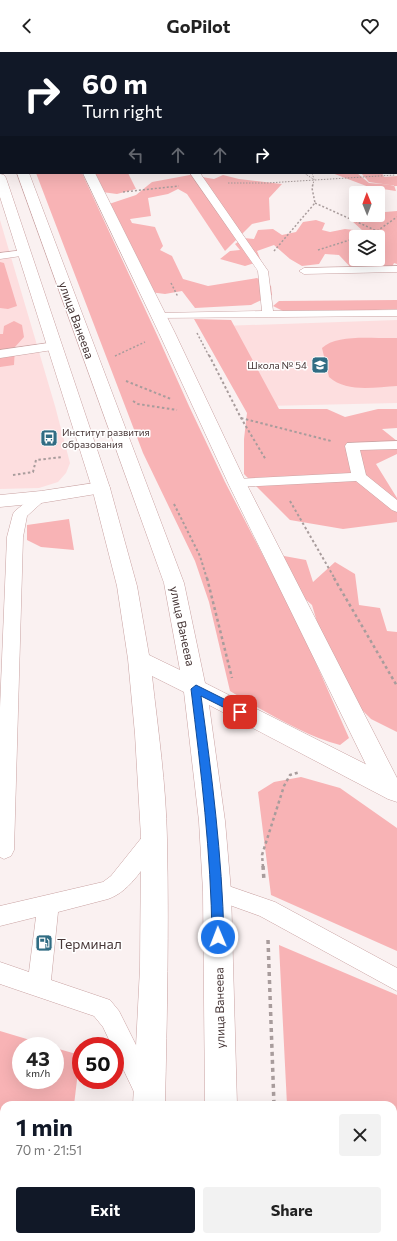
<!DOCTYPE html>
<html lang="en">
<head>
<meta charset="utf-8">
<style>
  body { margin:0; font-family:Commissioner,sans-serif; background:#f2f2f2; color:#222; height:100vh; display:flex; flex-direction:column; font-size:15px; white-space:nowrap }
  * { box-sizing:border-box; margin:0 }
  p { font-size:13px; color:#767676 }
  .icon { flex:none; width:22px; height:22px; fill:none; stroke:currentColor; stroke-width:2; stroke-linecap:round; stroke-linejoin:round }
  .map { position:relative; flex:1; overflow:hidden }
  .drawer { position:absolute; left:0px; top:1049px; width:397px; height:140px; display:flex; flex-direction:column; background:#fff; border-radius:12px 12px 0 0; box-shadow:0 4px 16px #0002 }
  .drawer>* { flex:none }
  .guide { position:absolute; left:0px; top:0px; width:397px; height:122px; box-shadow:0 4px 16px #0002; background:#111827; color:#fff; overflow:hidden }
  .needle { width:26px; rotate:359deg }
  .controls { position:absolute; left:349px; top:134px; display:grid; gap:8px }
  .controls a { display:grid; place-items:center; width:36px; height:36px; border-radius:4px; background:#fff; box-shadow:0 4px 16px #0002; font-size:20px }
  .speed { position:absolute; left:12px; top:985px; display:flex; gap:8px; font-size:20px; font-weight:700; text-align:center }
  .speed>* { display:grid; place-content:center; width:52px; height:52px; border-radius:50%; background:#fff; box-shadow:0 4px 16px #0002; line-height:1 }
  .speed small { font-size:10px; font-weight:400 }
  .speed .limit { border:6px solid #d22; background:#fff; color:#111 }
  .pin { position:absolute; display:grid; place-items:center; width:34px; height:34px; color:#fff; margin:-17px; border-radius:8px; box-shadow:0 2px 6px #0006 }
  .me { position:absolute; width:44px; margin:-22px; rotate:359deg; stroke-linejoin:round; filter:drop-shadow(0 0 3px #0008) }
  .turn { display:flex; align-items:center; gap:14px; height:84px; padding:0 16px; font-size:18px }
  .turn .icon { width:52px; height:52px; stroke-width:2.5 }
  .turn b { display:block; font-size:28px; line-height:34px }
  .lanes { display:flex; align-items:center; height:38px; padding:0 16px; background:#0003; justify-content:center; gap:20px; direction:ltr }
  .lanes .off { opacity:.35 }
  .round { display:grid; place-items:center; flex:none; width:42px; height:42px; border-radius:4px; background:#f2f2f2 }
  .head { display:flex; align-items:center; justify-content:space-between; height:68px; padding:0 16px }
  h1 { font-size:24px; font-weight:700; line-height:30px; color:#111827 }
  .action { display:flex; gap:8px; margin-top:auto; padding:8px 16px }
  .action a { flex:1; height:46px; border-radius:4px; background:#111827; color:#fff; font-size:16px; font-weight:700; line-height:46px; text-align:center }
  .action a+a { background:#f2f2f2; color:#222 }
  header { display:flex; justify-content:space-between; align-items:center; height:52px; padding:0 16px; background:#fff; font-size:18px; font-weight:700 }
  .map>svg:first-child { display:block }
  .built { fill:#fddedf }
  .green { fill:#f8b3b5; fill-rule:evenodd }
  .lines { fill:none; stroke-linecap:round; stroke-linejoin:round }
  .lane-casing { stroke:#c9a2a2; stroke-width:1 }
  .street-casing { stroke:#c9a2a2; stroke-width:1 }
  .secondary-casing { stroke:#c9a2a2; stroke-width:1 }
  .path-far4 { stroke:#a89c9c; stroke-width:1; stroke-dasharray:1.5 1.5; stroke-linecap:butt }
  .path-far3 { stroke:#a89c9c; stroke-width:1.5; stroke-dasharray:2 2; stroke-linecap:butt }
  .path-far2 { stroke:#a89c9c; stroke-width:2; stroke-dasharray:2.5 2.5; stroke-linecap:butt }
  .path-far1 { stroke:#a89c9c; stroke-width:2.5; stroke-dasharray:3 3; stroke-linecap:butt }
  .path { stroke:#a89c9c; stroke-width:3.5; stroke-dasharray:4 4; stroke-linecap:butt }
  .lane { fill:#fff; fill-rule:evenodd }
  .street { fill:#fff; fill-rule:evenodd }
  .secondary { fill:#fff; fill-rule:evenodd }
  .route { fill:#1a73e8; stroke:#114b97 }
  .labels { text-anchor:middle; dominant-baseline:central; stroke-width:3; stroke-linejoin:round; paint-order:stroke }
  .far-poi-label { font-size:10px; fill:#473737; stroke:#fff; text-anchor:end }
  .street-label { font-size:12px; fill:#473737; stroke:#fff }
  .near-poi-label { font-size:14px; fill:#473737; stroke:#fff; text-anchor:start }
</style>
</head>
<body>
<header><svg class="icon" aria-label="back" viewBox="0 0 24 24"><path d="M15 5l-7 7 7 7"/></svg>GoPilot<svg class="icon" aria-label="heart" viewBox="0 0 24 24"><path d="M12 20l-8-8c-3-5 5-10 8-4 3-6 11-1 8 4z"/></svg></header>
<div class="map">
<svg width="397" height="1189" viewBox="0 0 397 1189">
  <rect width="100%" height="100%" fill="#faf1f1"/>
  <path class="built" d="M0,168l55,186 15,57 -4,10 -8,9 -19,6 -39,1z
    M397,268v83l-131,3 -45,-80z"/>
  <path class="green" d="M36,121h46l76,164 31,69 36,76 76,147 48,109 -9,7c-35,-9 -78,-35 -110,-54l-21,-89 -14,-41 -52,-108z
    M93,121h35l8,16 -19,5 -15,-2z
    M332,121h25l12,10 25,2 2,6 -27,-4z
    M361,121h21l2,4 13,-1v10l-28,-4z
    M190,123l24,4 9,-4 16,4 43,5 -13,14 1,22 -18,4 -27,27 -38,-57 -9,-5 -10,5 -20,4 3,18 -21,3 2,4 23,4 8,19 -3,4 12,6 11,23 25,7 49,-8 14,8 1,9 -21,10 -56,3 -13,-17 -17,3 -23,-3 -33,-87 27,-9 16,-13z
    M378,153h5l2,7 12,-1v53l-3,-1 -4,8h-36l-15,-16 -14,-1 -6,10 -17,2 -12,-7 -16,-14 -17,6 4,10 -16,5 -25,-7 10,-8 10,-1 -5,-6 9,-6 10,1 4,-9 15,-1 9,6 14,-3 7,-10 13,-2 9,3 -3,7 8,2 15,-3 18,2 -11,-10 20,-3 -7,-3h13zM356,185h22v22h-22z
    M0,210l4,1 13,43 -9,3 -8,-1z
    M397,248v9l-108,5 -16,-8 6,-5z
    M194,267l37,1 48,89h48l18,8 33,-8h19v19l-15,1 15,12v13l-21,10 21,34v24l-54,7 -53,-9 -46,-46v-35l3,-26z
    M14,269l8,4 2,12 -9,10 -1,18 -14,2v-33h3l1,-8z
    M397,286v48c-22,1 -50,7 -68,-9l-7,-29c15,-15 54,-9 75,-10z
    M69,467l5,31 -33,-3 -14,-7v-15z
    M284,504l22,4 7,22 22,-20 20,12 4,31 21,3 7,23 10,1v100l-26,-13 -36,-36 -23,-78 -32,-28z
    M301,725l39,11 57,40v123l-126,-56 -13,-103 16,-10z
    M279,893l118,50v141l-4,1v-32h-106z
    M0,979l50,15h-29v34h34v-32l25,7 -6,50h-70v132h56v4h-60z"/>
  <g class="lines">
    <g class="lane-casing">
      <path id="lane" d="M110,0h13l-14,1z
        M396,100l1,1v6l-1,-1z
        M190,121h10l68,98 5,40 124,-1v6l-242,2 -2,-2 2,-2 4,-1 103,-2 -4,-40z
        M24,198l5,3 -1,2 -28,4v-6z
        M397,214v6l-93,2 -5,-3 5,-3z
        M55,290l4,1 2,3 -2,3 -59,9v-8z
        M397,389v8l-37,1 6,25 31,25v12l-5,-2 -36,-29 -119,6 -5,-1 -2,-3 2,-3 5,-1 114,-6 -6,-27 2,-3z
        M41,441l5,1 2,3 -21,19 -4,21 -9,313 -3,6 -7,3 -4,-2v-149l7,-171 6,-23 2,-3 21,-17z
        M154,776l7,3 3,6 -3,6c-15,19 -29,48 -53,56l-50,13 -7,68 59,20 9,11 38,76 -3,9 -9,3 -9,-3 -21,-44v-6h-3l-9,-19 -9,-11 -94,-32v-22l29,10 7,-55 -36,9v-20l103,-24 8,-6 36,-45z
        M217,830l58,20 122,66v23l-137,-75 -50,-18 -3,-7 3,-7z
        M397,1091v26l-4,1v-26z
        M230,1185h28l-1,4h-28z"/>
    </g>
    <g class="street-casing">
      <path id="street" d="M26,0h10v1h-10z
        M83,121h12l80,160 71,150 151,295v16l-8,3 -9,-3 -3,-7 -149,-304 -69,-150z
        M101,430l7,2 2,4 -2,4 -67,11 -41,4v-12l41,-4z"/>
    </g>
    <g class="secondary-casing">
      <path id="secondary" d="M0,62h1v9h-1z
        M17,121h12l155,410 21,100 192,97v22l-9,-3 -179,-94 16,116 6,70 6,214h-32l-2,-214 -4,-70 -15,-129 -32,-16c6,54 14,108 15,163 2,88 0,177 -2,266h-32l7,-137 1,-131 -6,-103 -7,-75 -11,-73 -25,-98 -92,-291v-23l4,1 2,3 104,310 27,98 12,69 31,15 -16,-87z
        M123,1185h34v4h-34z
        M206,1185h34v4h-34z"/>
    </g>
    <path class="path-far4" d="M226,0l4,1
      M359,0l4,1
      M304,121l9,6
      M312,121l2,6 -1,6
      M228,131h39l128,-8"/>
    <path class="path-far3" d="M123,140l56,-6
      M315,151l62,28
      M358,185l19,-6 20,-14
      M318,198l38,-12
      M274,199l41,-48 -3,-15 1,-4
      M171,231l7,14
      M197,281l12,23
      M115,304l30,-14"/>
    <path class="path-far2" d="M209,303l32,63 25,42
      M126,329l45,18
      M133,349l5,3 39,6
      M241,366l90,23
      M13,423l20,-3 3,-12 27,-3
      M290,449l45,78
      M174,452l26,52 7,23"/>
    <path class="path-far1" d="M207,526l25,100
      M334,526l63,108
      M263,815l-1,-12 22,-69 6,-11 10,-3"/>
    <path class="path" d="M263,814l1,15
      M268,888l6,165
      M279,1185v4"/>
    <use href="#lane" class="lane"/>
    <use href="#street" class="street"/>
    <use href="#secondary" class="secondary"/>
  </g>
  <path class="route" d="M196,633l48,24 1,3 -1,2h-7l-36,-18c11,80 21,160 23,241l-2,4 -4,1 -4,-1 -2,-4c-1,-84 -11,-166 -21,-248z"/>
  <defs>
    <g id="school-square" transform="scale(0.9)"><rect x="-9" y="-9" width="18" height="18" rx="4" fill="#306c83" stroke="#fff"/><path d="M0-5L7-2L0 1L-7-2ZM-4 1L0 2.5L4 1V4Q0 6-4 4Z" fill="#fff"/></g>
    <g id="bus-square" transform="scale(0.9)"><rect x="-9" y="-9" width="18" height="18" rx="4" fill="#306c83" stroke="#fff"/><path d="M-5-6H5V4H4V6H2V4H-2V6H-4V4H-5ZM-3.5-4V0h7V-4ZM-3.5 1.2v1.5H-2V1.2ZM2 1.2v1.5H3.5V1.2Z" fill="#fff"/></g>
    <g id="fuel-square" transform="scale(0.9)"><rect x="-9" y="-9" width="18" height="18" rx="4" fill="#306c83" stroke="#fff"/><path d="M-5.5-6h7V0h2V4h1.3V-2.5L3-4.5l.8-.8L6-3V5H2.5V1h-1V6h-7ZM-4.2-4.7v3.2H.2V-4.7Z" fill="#fff"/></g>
  </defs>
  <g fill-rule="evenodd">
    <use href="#school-square" x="320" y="313"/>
    <use href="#bus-square" x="49" y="386"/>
    <use href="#fuel-square" x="44" y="891"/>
  </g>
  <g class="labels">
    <g class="far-poi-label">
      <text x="307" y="313">Школа № 54</text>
      <text x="62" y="380" text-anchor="start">Институт развития<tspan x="62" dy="12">образования</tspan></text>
    </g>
    <g class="street-label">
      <text transform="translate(77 268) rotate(70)">улица Ванеева</text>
      <text transform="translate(183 574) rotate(78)">улица Ванеева</text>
      <text transform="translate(219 956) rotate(-91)">улица Ванеева</text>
    </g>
    <g class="near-poi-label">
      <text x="57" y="891">Терминал</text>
    </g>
  </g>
</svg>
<div class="controls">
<a><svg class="needle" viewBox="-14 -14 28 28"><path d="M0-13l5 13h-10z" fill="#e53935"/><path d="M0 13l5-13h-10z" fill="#767676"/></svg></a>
<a><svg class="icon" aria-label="layers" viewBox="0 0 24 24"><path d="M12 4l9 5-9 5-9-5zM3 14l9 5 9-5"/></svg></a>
</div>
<div class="speed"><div>43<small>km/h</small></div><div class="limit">50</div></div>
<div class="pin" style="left:240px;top:660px;background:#d93025"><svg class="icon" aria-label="arrive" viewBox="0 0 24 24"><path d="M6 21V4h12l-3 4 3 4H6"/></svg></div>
<svg class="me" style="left:218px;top:885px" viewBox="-20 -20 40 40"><circle r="17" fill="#1a73e8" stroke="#fff" stroke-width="3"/><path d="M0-11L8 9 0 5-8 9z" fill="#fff"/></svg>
<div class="guide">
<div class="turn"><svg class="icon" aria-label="right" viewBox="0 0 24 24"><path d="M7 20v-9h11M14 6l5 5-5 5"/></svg><div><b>60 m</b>Turn right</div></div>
<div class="lanes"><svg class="icon off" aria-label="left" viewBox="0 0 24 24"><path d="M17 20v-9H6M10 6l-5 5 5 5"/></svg><svg class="icon off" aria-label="ahead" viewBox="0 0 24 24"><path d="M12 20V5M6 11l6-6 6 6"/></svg><svg class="icon off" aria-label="ahead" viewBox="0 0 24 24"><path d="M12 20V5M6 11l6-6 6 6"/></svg><svg class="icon" aria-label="right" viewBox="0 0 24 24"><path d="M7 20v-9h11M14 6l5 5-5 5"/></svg></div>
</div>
<section class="drawer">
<div class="head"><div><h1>1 min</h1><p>70 m · 21:51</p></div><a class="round"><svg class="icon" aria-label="close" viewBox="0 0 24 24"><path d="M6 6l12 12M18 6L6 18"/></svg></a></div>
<div class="action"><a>Exit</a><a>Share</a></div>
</section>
</div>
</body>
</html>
